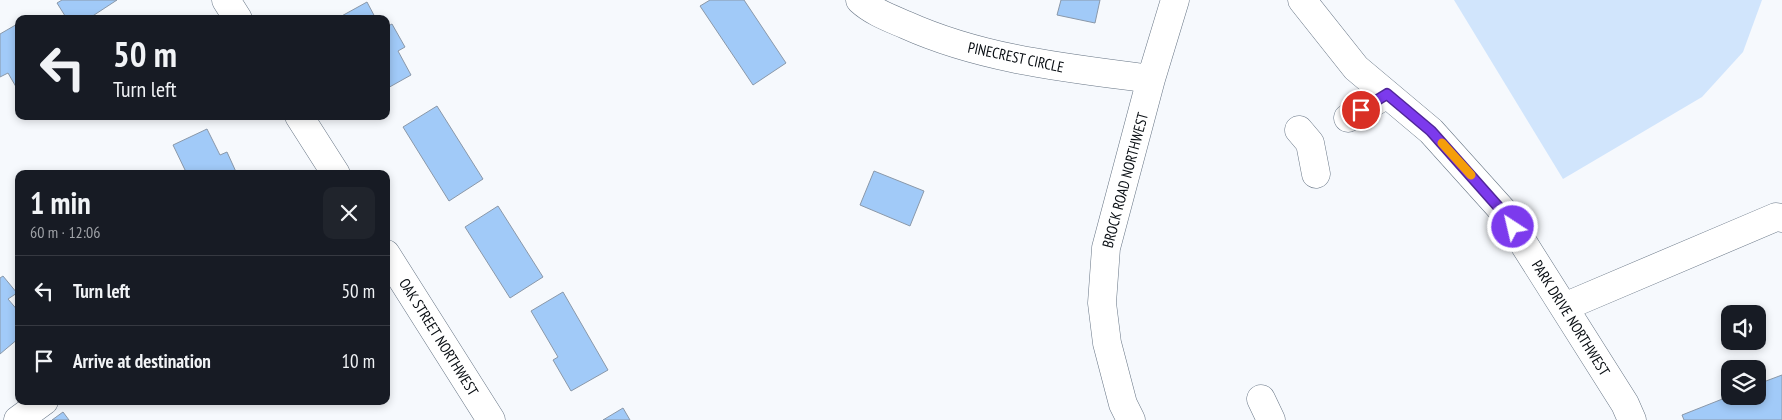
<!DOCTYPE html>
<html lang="en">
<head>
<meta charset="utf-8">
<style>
  body { margin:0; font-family:"PT Sans Narrow",sans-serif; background:#20242c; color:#f1f3f6; height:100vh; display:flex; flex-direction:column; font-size:19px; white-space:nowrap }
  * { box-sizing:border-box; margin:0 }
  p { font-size:16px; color:#9ea1a6 }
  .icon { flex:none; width:28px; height:28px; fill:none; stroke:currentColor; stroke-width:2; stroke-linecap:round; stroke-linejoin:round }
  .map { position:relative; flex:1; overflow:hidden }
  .details { position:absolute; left:15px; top:170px; width:375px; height:235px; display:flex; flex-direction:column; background:#171b24; border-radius:10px; box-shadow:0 2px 8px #0003 }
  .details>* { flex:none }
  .hud { position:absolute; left:15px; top:15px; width:375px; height:105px; border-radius:10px; box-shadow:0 2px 8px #0003; background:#171b24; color:#f1f3f6; overflow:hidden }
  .buttons { position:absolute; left:1721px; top:305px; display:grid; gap:10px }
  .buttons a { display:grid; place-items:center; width:45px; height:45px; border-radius:10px; background:#171b24; box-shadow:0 2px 8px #0003; font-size:25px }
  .pin { position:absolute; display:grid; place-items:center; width:42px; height:42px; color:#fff; margin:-21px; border:2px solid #fff; border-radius:50%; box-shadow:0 1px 5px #0007 }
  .me { position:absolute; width:55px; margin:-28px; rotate:325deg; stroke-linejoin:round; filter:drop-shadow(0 0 4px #0008) }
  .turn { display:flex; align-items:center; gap:18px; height:105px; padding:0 15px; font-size:22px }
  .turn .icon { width:65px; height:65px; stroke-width:2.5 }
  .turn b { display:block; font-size:35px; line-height:42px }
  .round { display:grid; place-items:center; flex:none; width:52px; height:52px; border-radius:10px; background:#20242c }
  .overview { display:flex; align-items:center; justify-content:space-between; height:85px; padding:0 15px }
  h1 { font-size:30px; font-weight:700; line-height:38px }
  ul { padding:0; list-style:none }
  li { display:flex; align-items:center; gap:15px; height:70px; padding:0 15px; border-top:1px solid #363941 }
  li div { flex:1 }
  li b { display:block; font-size:19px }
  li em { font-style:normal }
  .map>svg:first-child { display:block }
  .green { fill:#d1e5fc }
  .building { fill:#a1caf8; stroke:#8a98a9 }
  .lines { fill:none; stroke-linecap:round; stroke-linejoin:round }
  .minor-casing { stroke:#677585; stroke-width:29 }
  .minor { stroke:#fff; stroke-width:28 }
  .route-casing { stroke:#51269a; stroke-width:12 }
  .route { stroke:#7c3aed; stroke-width:9 }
  .slow { stroke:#f59e0b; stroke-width:9 }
  .labels { text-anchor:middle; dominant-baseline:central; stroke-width:4; stroke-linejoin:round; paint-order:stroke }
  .street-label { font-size:15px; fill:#080d12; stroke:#fff }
</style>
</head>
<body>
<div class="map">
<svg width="1782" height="420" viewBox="0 0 1782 420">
  <rect width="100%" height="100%" fill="#f6f9fd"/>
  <path class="green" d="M1454,0h308l-19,52 -41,45 -139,82z"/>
  <path class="building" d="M62,0h55l-29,19h-21l-10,-16z
    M710,0h34l42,63 -33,22 -53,-79z
    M1061,0h39l-5,23 -38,-8z
    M367,2l9,17h-38v-1z
    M19,23v69l-11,-19 -8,4v-43z
    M392,24l13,23 -7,4 13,24 -25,14v-62z
    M437,106l46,73 -34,22 -46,-74z
    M207,129l13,26 7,-3 10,22h-50l-14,-29z
    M874,171l50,20 -14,35 -50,-21z
    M498,206l45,71 -33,21 -45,-71z
    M3,276l14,17 -9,6 11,13v26l-19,16v-76z
    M563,292l45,78 -37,21 -18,-31 5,-3 -27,-46z
    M1782,375v45h-98l-2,-5 48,-19h28v-12z
    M623,408l7,12h-27z
    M63,412l6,8h-17z"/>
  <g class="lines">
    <g class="minor-casing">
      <path id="minor" d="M226,0l12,19
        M860,0c13,12 30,18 46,25 78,35 162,43 245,54
        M1302,0l54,68 75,63 72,80 122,193 7,16
        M299,116l37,58
        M1348,118l39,-24
        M1299,130l11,13 6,31
        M386,254l105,166
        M1564,307l212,-90 6,1
        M1261,399l10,21
        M18,420l26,-19
        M1131,420l-8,-16 -16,-61 -5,-40 4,-55 45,-169 24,-79"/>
    </g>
    <use href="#minor" class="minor"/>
  </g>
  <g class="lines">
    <g class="route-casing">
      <path id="route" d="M1361,110l26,-16 44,37 71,80 11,16"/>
    </g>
    <use href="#route" class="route"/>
    <path class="slow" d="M1442,143l29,32"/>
  </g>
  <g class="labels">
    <g class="street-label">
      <text transform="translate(1016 57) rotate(12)">PINECREST CIRCLE</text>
      <text transform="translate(1125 180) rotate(-75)">BROCK ROAD NORTHWEST</text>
      <text transform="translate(1571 318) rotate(58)">PARK DRIVE NORTHWEST</text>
      <text transform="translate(439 337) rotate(58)">OAK STREET NORTHWEST</text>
    </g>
  </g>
</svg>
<div class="buttons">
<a><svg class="icon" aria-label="sound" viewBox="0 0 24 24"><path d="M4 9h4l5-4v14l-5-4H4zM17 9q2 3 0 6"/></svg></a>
<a><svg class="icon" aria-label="layers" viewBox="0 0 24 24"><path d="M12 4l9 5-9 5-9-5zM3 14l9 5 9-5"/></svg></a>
</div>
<div class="pin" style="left:1361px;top:110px;background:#d93025"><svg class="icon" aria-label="arrive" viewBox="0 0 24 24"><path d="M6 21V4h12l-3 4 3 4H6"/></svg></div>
<svg class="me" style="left:1513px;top:227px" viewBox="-20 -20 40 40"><circle r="17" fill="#7c3aed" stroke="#fff" stroke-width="3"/><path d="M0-11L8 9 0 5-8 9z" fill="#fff"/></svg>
<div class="hud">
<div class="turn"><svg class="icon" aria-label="left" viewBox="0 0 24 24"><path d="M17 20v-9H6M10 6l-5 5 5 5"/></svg><div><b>50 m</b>Turn left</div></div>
</div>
<section class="details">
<div class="overview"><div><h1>1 min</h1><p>60 m · 12:06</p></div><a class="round"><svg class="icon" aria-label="close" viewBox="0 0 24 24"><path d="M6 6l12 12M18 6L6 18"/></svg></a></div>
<ul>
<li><svg class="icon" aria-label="left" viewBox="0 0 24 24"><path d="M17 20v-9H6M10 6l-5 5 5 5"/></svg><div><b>Turn left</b></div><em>50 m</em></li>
<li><svg class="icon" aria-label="arrive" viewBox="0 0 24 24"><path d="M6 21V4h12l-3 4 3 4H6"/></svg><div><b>Arrive at destination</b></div><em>10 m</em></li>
</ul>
</section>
</div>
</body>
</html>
